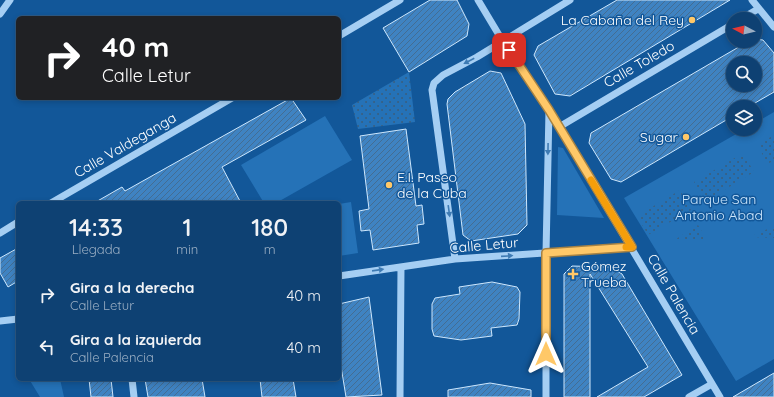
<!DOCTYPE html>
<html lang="es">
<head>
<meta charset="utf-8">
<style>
  body { margin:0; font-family:Quicksand,sans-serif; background:#1c4c7b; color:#f1f3f6; height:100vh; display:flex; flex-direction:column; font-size:15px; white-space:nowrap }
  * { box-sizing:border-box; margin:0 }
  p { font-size:13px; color:#9bafc4 }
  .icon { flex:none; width:22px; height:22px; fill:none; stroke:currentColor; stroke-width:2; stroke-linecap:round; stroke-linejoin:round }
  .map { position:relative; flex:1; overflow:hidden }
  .details { position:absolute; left:16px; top:201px; width:325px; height:180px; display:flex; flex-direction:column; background:#0e4173; border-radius:6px; box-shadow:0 2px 6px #0003,0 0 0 1px #2e5a85 }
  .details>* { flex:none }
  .hud { position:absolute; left:16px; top:16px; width:325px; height:84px; border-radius:6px; box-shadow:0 2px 6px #0003,0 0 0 1px #2e5a85; background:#202124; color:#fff; overflow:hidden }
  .needle { width:26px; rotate:277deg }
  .fabs { position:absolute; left:726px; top:12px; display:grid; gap:8px }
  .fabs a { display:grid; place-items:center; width:36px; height:36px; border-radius:50%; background:#0e4173; box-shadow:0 2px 6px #0003,0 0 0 1px #2e5a85; font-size:20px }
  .pin { position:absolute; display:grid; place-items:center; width:34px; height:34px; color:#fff; margin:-17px; border-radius:8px; box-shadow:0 2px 6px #0006 }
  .me { position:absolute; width:44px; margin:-22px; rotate:0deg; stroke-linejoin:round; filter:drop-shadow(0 0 3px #0008) }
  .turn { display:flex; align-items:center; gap:14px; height:84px; padding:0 20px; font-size:18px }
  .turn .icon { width:52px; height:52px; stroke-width:2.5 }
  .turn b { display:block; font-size:28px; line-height:34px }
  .eta { display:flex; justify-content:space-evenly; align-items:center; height:68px; text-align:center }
  .eta b { font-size:24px; font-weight:600; line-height:28px }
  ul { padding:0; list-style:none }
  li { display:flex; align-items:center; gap:12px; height:52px; padding:0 20px }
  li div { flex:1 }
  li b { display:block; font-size:15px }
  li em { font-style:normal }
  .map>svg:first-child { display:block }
  .park { fill:#2572b7 }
  .garden { fill:url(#garden-dots) }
  .building { fill:url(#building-hatch); stroke:#cde7fd; fill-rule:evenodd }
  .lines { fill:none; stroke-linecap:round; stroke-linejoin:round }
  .minor { stroke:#a5cef3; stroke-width:7 }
  .oneway { fill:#3e7bb4 }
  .route-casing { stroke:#a68244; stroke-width:10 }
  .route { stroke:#ffc868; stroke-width:7 }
  .slow { stroke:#f59e0b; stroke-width:7 }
  .poi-dot { fill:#ffc868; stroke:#125799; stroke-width:1.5 }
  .labels { text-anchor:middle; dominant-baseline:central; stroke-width:3; stroke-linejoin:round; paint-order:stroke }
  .poi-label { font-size:14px; fill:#fff; stroke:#125799; text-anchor:end }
  .street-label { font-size:14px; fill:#fff; stroke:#125799 }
  .park-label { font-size:14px; fill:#cde7fd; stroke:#125799 }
</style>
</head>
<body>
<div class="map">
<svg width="774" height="397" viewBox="0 0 774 397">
  <defs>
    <pattern id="garden-dots" width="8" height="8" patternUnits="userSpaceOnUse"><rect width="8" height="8" fill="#2572b7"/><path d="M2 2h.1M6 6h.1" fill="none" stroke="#3a5d7c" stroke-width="1.8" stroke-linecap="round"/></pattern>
    <pattern id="building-hatch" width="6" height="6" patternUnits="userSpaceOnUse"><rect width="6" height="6" fill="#3f83c2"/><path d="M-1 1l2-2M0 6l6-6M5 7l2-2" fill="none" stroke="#446d93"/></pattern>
  </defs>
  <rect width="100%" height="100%" fill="#125799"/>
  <path class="park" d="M774,112v247l-38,22 -112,-183 121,-69h10v-6z
    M325,116l27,44 -76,43h-12l-23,-38z
    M558,147l5,1 41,70 -47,-3z
    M351,202l7,51 -19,3v-52z
    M29,379h31l4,18h-24z"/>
  <path class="garden" d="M409,72l6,50 -57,7 -6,-24z
    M774,135v25l-6,4 -11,-19z
    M743,153l11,19 -48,29 -12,-19z
    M680,190l11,20 -43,25 -11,-19z
    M698,225l9,15 -31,-1z
    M774,226v12l-24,-1z"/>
  <path class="building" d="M430,0h27l12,24 -2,12 -58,36 -26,-44z
    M617,0h113l-160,96 -15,-2 -21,-39 4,-9z
    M755,39l8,1 11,13v39l-26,15h-15v9l-112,66 -10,-3 -22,-36 2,-10 158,-92h6zM733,63h22v22h-22z
    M490,71l11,2 24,51 2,101 -9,9 -47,7 -8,-6 -16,-131 1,-5 7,-7z
    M291,98l15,22 -84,47 19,36h-147l28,-16 3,4z
    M406,129l10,77 6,-1 2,19 -7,1 2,18 -46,7 -3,-20 -9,1 -2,-20 10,-2 -9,-73z
    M18,248v33l-10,6 -8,-14v-15z
    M572,266l39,1 11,7 60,101 -38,22h-47l51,-30 -58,-93v123h-26v-123z
    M492,282l25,5 3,5 -1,27 -2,6 -26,3 1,8 -31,4 -27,-4 -2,-7v-25l3,-6 25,-4 -1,-7z
    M369,297l13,98 -36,2 -7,-43v-50z
    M774,373v24h-41z
    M89,379h22l2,18h-22z
    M145,379h57l3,18h-57z
    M260,379h33l3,18h-34z
    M490,383l41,7v7h-83v-7z"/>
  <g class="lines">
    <path class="minor" d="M478,0l24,40 47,70 171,287
      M752,0l22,27
      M0,14l10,-14
      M741,19l17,-10
      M339,36l61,-36
      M559,127l174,-103
      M51,203l181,-105
      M0,233l18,-11
      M455,259l-22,-162 -1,-7 2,-7 9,-8 34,-18 93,-57
      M339,276l116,-17 177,-12
      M0,321l18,-2
      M132,379l2,18
      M400,397l1,-130
      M546,397v-144l3,-143
      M689,397l23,-13"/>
  </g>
  <defs><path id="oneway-solid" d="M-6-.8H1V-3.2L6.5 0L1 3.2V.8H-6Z"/></defs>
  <g class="oneway">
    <use href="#oneway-solid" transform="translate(469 61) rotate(152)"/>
    <use href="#oneway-solid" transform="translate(548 149) rotate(91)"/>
    <use href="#oneway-solid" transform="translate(449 211) rotate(82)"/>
    <use href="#oneway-solid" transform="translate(507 256) rotate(-4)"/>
    <use href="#oneway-solid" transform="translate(378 270) rotate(-8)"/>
  </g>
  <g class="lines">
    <g class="route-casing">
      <path id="route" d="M509,50l40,60 83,137 -86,6v101"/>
    </g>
    <use href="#route" class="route"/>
    <path class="slow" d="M591,180l41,67h-6"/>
  </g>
  <g class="poi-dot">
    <circle cx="692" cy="20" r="4"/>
    <circle cx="686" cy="137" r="4"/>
    <circle cx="389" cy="185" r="4"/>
    <path d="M571 268h4v4h4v4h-4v4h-4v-4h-4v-4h4z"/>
  </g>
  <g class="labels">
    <g class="poi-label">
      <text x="684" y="20">La Cabaña del Rey</text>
      <text x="678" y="137">Sugar</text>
      <text x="397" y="177" text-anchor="start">E.I. Paseo<tspan x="397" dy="16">de la Cuba</tspan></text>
      <text x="581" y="266" text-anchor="start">Gómez<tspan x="581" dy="16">Trueba</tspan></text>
    </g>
    <g class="street-label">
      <text transform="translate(639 64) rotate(-30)">Calle Toledo</text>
      <text transform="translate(125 145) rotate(-30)">Calle Valdeganga</text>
      <text transform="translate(484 245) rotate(-5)">Calle Letur</text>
      <text transform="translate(674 294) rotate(60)">Calle Palencia</text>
    </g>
    <g class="park-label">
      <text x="719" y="199">Parque San<tspan x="719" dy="16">Antonio Abad</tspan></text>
    </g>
  </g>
</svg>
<div class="fabs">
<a><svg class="needle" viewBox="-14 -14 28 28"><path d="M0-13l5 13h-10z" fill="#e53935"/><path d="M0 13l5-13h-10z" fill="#9bafc4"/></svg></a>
<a><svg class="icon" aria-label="search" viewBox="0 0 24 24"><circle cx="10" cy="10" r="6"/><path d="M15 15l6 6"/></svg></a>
<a><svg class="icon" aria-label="layers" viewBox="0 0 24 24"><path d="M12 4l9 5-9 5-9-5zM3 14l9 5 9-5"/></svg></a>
</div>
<div class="pin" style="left:509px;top:50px;background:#d93025"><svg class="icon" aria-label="arrive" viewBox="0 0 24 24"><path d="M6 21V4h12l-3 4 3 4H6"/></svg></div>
<svg class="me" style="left:546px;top:354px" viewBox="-20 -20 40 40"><path d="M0-17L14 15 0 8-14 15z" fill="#ffc868" stroke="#fff" stroke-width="4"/></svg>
<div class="hud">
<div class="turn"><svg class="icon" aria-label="right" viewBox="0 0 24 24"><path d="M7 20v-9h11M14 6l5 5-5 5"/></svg><div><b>40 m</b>Calle Letur</div></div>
</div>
<section class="details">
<div class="eta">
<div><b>14:33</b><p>Llegada</p></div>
<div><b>1</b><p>min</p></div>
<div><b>180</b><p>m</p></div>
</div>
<ul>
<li><svg class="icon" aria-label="right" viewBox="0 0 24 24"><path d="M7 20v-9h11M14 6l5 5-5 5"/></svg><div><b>Gira a la derecha</b><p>Calle Letur</p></div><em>40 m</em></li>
<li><svg class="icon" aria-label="left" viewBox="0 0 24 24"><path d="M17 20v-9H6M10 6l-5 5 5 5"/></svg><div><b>Gira a la izquierda</b><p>Calle Palencia</p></div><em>40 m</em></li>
</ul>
</section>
</div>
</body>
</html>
